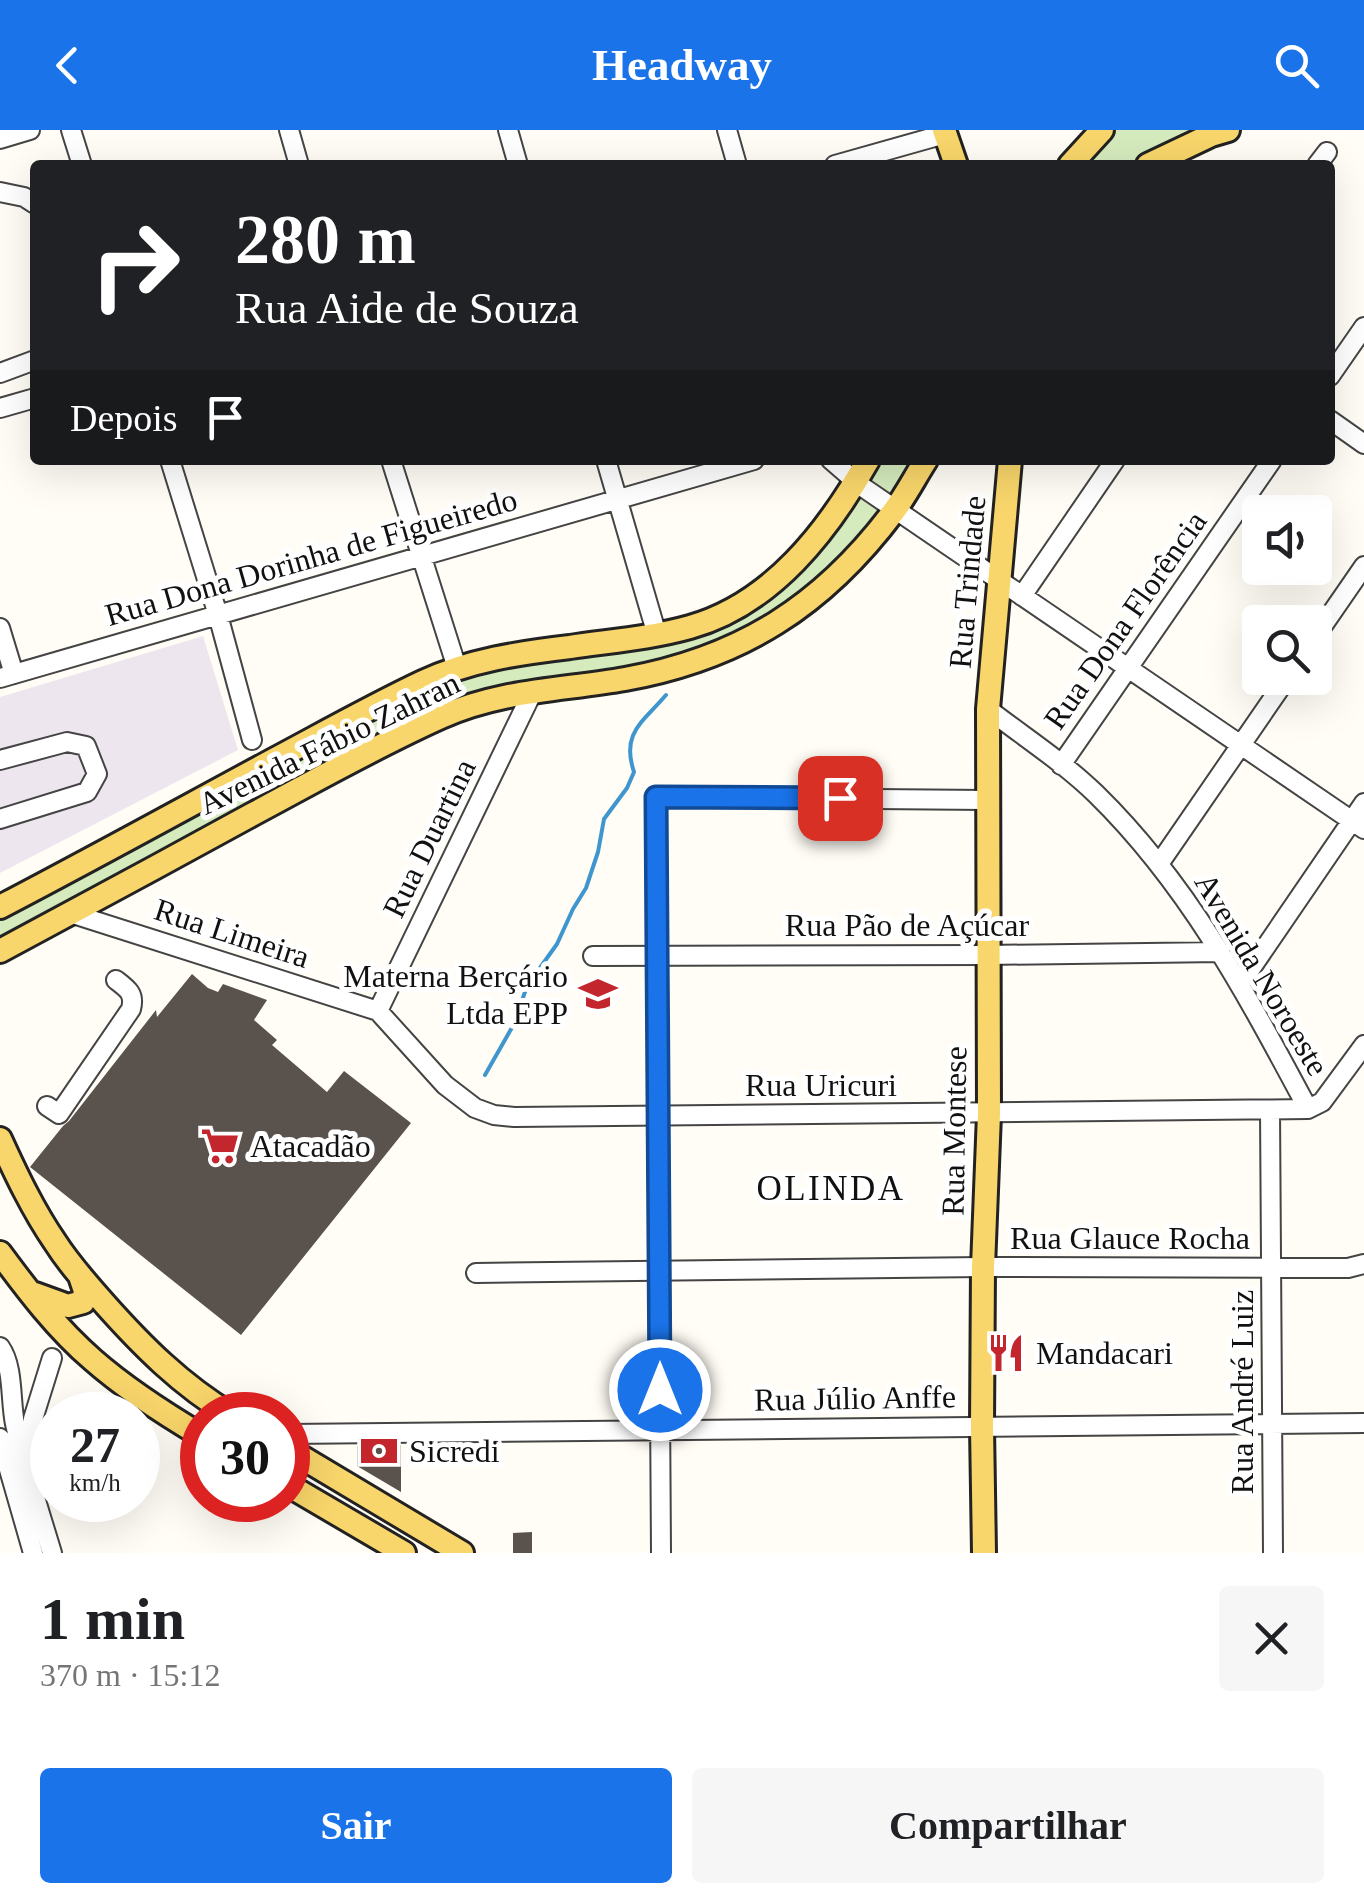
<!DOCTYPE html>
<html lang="pt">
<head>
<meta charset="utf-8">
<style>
  body { margin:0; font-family:Georgia,serif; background:#f6f6f6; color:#202124; height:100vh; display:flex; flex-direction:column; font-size:38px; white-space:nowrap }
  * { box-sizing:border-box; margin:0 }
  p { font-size:32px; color:#757577 }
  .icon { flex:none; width:55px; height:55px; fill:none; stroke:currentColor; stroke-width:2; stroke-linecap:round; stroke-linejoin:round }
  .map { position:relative; height:1423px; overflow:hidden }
  .sheet { display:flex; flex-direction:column; background:#fff; flex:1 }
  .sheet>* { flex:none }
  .guide { position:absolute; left:30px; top:30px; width:1305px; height:305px; border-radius:10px; box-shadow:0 10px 40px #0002; background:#202124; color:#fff; overflow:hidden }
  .controls { position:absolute; left:1242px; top:365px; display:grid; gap:20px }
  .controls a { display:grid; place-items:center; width:90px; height:90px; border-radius:10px; background:#fff; box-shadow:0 10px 40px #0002; font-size:50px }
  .speed { position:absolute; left:30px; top:1262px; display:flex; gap:20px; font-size:50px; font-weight:700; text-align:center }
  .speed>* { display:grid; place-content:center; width:130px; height:130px; border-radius:50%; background:#fff; box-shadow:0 10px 40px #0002; line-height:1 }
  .speed small { font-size:25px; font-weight:400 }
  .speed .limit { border:15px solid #d22; background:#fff; color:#111 }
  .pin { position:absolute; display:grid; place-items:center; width:85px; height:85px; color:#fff; margin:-42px; border-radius:20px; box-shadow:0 5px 15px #0006 }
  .me { position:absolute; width:110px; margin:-55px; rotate:0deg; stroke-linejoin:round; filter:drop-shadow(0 0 8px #0008) }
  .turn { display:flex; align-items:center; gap:35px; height:210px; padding:0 40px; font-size:45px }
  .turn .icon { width:130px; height:130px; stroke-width:2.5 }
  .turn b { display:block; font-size:70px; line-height:85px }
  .then { display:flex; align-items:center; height:95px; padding:0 40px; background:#0003; gap:20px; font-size:38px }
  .round { display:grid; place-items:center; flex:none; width:105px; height:105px; border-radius:10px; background:#f6f6f6 }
  .summary { display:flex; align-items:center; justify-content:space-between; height:170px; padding:0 40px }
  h1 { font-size:60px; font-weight:700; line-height:75px }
  .action { display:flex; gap:20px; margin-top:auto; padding:20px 40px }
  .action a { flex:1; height:115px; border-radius:10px; background:#1a73e8; color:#fff; font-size:40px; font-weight:700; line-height:115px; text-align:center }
  .action a+a { background:#f6f6f6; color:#202124 }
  header { display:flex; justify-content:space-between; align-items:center; height:130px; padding:0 40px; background:#1a73e8; color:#fff; font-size:45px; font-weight:700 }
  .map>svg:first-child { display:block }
  .industrial { fill:#eee6ef }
  .green { fill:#d5ebbd }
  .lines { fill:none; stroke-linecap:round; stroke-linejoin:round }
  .stream { stroke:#3f96cf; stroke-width:4 }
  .building { fill:#5a524d }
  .minor-casing { stroke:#444; stroke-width:22 }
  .major-casing { stroke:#222; stroke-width:28 }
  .minor { stroke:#fff; stroke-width:18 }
  .major { stroke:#f9d66b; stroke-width:22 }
  .route-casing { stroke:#114b97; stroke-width:25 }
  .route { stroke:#1a73e8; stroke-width:18 }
  .labels { text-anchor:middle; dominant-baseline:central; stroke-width:10; stroke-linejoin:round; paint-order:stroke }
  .street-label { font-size:32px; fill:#111; stroke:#fff }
  .poi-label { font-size:32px; fill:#111; stroke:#fff; text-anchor:start }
  .neighbourhood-label { font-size:35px; letter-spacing:2.5px; fill:#111; stroke:#fff }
</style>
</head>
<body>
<header><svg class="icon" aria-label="back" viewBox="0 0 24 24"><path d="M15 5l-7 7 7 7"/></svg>Headway<svg class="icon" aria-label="search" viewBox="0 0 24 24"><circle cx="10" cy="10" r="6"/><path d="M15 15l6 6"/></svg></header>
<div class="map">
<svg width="1364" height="1423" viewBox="0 0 1364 1423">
  <rect width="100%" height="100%" fill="#fffdf5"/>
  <path class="industrial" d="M203,506l35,114 -238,123v-176z"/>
  <path class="green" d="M1110,0h99l-55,21 -22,14h-55z
    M874,330h42l-24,43 -31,-21z
    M856,361l30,18 -83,91 -120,61 -176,29 -507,255v-30l456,-240 265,-53z"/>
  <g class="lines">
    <path class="stream" d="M485,945l29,-51 13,-38 30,-42 16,-35 13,-21 12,-36 6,-33 23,-31 7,-16c-13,-39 8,-49 32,-77"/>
  </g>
  <path class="building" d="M192,844l16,14 10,4 5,-8 44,16 -13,20 23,20 -5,5 55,47 17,-21 67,52 -170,212 -211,-168 33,-41 6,-5 87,-111 1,7z
    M401,1315v47l-44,-26v-20z
    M532,1402v21h-19v-20z"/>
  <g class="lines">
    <g class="minor-casing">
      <path id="minor" d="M71,0l11,35
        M289,0l10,35
        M508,0l10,35
        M727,0l10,35
        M0,9l30,-9
        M835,35l110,-31
        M1317,35l10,-13
        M0,62l24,5 11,7
        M0,243l35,-13
        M1330,246l34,-49
        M0,278l35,-10
        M1330,290l34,24
        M170,330l48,155 34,125
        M391,330l66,208
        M606,330l51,175
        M831,330l30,26 503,343
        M1022,466l93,-136
        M0,498l14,46
        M1315,507l49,-71
        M0,548l754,-218
        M988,579c36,28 75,53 108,85 93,91 151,201 212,315
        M0,630l67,-18 19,4 11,28 -10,18 -87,27
        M1061,635l211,-305
        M1159,734l128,-186
        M70,783l308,98 67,74 30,23 19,7 20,2 794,-8 14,-7 42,-57
        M593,826l395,-1 233,-3
        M1241,853l123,-180
        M378,881l155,-320
        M47,976l12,8 72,-105c4,-15 -3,-20 -15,-29
        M1270,980l3,443
        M476,1143l507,-6 365,1 16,-4
        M0,1217c14,20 10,53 15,77 10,43 24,86 37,129
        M288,1304l1076,-11
        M0,1308l33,115
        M29,1326l4,-37 19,-61
        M661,1423l-5,-756 330,3"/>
    </g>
    <g class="major-casing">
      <path id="major" d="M944,0l12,35
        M1070,35l32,-35
        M1148,35l63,-30 17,-5
        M0,777c90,-47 179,-96 268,-144 51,-27 102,-56 155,-81 47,-22 96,-29 147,-35 40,-6 81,-9 120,-20 82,-23 138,-96 178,-167
        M0,821c84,-45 169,-91 253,-137 62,-33 123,-68 188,-97 59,-27 122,-27 184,-38 116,-21 198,-73 269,-168 12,-16 21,-34 32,-51
        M0,1009c16,35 33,71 55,103 14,22 31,41 48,60 39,44 78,83 128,113
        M0,1123c28,38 57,76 93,107 33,29 72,54 109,76
        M35,1164l33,12 15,-4 2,-11 -5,-15
        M288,1319l174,104
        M288,1355l116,68
        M984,1423l-2,-126 1,-160 6,-153 -1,-405 22,-249"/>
    </g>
    <use href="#minor" class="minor"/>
    <use href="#major" class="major"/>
  </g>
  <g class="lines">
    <g class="route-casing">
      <path id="route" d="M660,1260l-4,-593 184,1"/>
    </g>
    <use href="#route" class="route"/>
  </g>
  <defs>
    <g id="school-bare" transform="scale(3)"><path d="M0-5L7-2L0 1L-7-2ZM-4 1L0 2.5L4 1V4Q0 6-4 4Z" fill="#c4262e" stroke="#fff" stroke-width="2.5" paint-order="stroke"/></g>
    <g id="supermarket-bare" transform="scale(3)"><path d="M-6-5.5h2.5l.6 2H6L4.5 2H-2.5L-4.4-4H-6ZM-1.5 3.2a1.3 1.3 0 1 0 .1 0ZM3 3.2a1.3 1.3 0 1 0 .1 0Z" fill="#c4262e" stroke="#fff" stroke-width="2.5" paint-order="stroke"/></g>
    <g id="restaurant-bare" transform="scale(3)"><path d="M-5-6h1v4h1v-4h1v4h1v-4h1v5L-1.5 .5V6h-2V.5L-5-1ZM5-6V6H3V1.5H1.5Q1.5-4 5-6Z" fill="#c4262e" stroke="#fff" stroke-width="2.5" paint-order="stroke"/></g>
    <g id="bank-bare" transform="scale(3)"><path d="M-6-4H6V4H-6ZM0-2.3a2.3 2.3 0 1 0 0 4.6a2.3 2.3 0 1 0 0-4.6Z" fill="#c4262e" stroke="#fff" stroke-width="2.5" paint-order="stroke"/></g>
  </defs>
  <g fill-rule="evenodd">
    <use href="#school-bare" x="598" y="864"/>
    <use href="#supermarket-bare" x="220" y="1016"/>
    <use href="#restaurant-bare" x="1006" y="1223"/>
    <use href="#bank-bare" x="379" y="1321"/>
  </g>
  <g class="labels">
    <g class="street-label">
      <text transform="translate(311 427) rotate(-16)">Rua Dona Dorinha de Figueiredo</text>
      <text transform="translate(967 452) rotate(-85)">Rua Trindade</text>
      <text transform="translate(1125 490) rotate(-55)">Rua Dona Florência</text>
      <text transform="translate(329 613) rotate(-26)">Avenida Fábio Zahran</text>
      <text transform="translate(429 708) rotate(-64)">Rua Duartina</text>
      <text x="907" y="795">Rua Pão de Açúcar</text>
      <text transform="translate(232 803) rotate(18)">Rua Limeira</text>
      <text transform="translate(1262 844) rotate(59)">Avenida Noroeste</text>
      <text x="821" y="955">Rua Uricuri</text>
      <text transform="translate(954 1001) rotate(-89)">Rua Montese</text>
      <text x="1130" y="1108">Rua Glauce Rocha</text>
      <text transform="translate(1242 1262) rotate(-90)">Rua André Luiz</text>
      <text transform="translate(855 1268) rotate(-1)">Rua Júlio Anffe</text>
    </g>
    <g class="poi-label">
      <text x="568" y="846" text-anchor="end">Materna Berçário<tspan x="568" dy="37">Ltda EPP</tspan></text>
      <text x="250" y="1016">Atacadão</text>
      <text x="1036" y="1223">Mandacari</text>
      <text x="409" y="1321">Sicredi</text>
    </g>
    <g class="neighbourhood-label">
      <text x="831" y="1058">OLINDA</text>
    </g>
  </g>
</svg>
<div class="controls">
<a><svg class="icon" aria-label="sound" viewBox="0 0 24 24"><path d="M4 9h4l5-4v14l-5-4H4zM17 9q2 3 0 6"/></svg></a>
<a><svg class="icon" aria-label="search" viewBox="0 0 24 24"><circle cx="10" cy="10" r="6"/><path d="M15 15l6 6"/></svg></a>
</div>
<div class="speed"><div>27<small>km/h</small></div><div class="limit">30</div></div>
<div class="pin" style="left:840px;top:668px;background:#d93025"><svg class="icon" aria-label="arrive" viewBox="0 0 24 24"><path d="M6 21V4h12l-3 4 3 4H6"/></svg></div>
<svg class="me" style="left:660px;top:1260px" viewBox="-20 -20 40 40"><circle r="17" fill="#1a73e8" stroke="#fff" stroke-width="3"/><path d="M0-11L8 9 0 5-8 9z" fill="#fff"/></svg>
<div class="guide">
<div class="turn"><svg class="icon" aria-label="right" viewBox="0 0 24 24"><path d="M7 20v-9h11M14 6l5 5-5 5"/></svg><div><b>280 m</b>Rua Aide de Souza</div></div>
<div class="then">Depois<svg class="icon" aria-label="arrive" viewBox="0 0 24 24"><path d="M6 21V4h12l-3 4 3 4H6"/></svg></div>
</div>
</div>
<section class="sheet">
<div class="summary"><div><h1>1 min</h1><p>370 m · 15:12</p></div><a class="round"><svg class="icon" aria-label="close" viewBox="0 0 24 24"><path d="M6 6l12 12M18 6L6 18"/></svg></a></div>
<div class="action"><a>Sair</a><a>Compartilhar</a></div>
</section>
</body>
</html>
